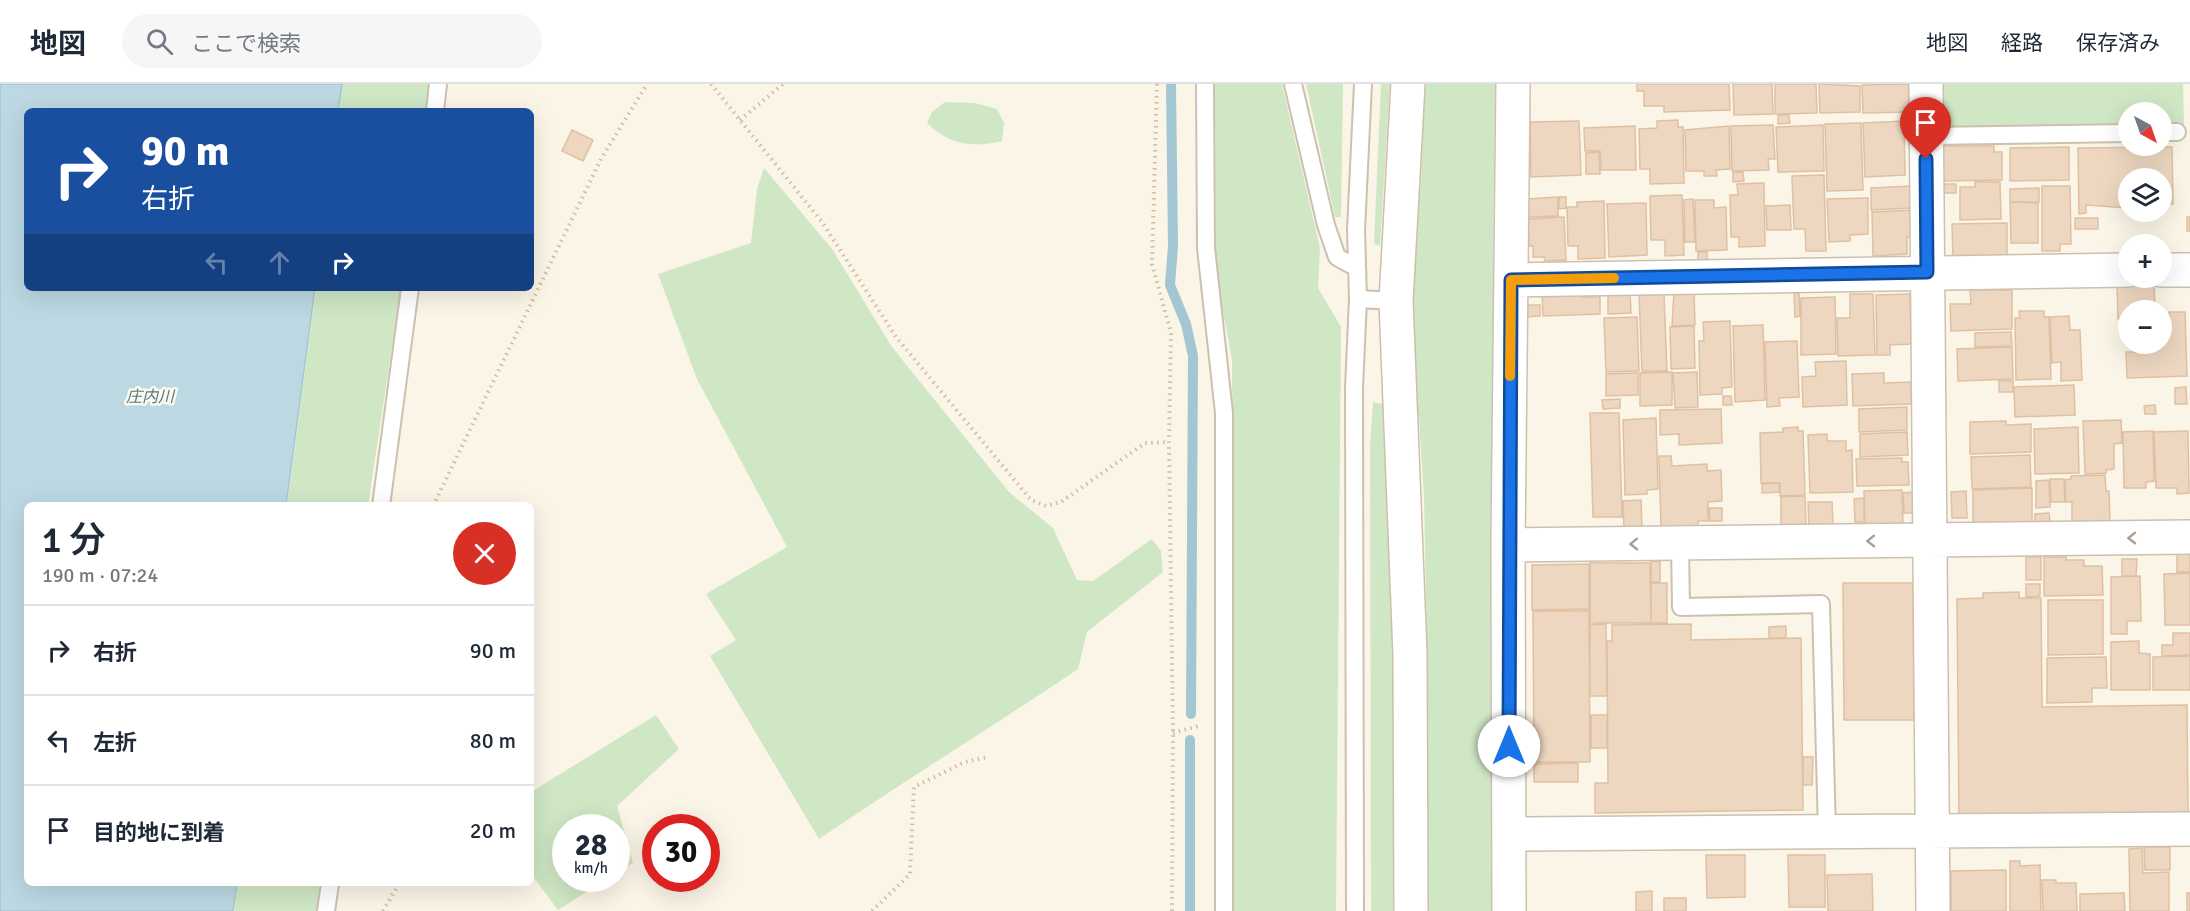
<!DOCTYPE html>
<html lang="ja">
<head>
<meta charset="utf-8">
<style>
  body { margin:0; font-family:Signika,"Noto Sans JP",sans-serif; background:#f6f6f7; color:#1f2937; height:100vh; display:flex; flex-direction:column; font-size:22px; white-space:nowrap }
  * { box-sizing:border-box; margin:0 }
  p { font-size:20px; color:#747a83 }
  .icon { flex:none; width:33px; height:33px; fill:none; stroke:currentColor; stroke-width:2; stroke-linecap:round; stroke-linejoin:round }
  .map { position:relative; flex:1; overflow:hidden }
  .side { position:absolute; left:24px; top:418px; width:510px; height:384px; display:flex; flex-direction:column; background:#fff; border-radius:9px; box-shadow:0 6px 24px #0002 }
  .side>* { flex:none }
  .top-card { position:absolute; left:24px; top:24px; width:510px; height:183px; border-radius:9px; box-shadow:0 6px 24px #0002; background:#1a4fa0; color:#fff; overflow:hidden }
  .needle { width:39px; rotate:140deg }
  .buttons { position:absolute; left:2118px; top:18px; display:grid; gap:12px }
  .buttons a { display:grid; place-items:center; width:54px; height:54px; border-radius:50%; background:#fff; box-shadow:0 6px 24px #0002; font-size:30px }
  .speed { position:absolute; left:552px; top:730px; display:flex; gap:12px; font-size:30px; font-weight:700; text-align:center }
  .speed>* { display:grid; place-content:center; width:78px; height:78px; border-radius:50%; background:#fff; box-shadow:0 6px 24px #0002; line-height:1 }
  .speed small { font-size:15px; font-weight:400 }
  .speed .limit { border:9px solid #d22; background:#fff; color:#111 }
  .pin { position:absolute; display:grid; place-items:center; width:51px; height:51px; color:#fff; margin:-62px -26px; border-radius:50% 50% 50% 0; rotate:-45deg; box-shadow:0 0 6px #0007 }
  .pin .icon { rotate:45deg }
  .me { position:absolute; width:66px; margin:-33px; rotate:0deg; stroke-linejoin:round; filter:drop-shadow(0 0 4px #0008) }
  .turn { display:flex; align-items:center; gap:21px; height:126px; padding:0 18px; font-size:27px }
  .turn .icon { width:78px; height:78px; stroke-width:2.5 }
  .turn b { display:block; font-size:42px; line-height:51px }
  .lanes { display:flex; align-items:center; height:57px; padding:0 18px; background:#0003; justify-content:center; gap:30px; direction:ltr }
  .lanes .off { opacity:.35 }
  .round { display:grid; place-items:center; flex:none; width:63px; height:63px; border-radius:32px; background:#f6f6f7 }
  .head { display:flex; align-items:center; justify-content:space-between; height:102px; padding:0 18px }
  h1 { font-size:36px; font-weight:600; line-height:45px }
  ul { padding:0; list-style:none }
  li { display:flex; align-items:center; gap:18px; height:90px; padding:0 18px; border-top:2px solid #e0e1e3 }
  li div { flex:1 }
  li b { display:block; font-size:22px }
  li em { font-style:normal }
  header { display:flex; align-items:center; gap:36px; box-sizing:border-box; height:84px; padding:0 30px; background:#fff; border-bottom:2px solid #e0e1e3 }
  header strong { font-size:28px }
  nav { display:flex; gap:33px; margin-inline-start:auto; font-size:21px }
  .search { width:420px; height:54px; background:#f6f6f7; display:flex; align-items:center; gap:15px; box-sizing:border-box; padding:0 21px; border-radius:33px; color:#747a83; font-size:22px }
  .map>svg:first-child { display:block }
  .green { fill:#cfe7c5 }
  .water { fill:#bcd8e2; stroke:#a3c6d3; stroke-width:1.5 }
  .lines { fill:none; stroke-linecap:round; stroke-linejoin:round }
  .stream { stroke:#a3c6d3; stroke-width:10 }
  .building { fill:#edd7c0; stroke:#dfc0a2; stroke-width:1.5 }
  .lane-casing { stroke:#cdc0b0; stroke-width:20 }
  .street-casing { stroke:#cdc0b0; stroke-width:36 }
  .secondary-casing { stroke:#cebfab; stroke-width:36 }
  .path { stroke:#d2bba3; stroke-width:4; stroke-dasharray:1.5 4.5; stroke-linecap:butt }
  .lane { stroke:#fff; stroke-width:16 }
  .street { stroke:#fff; stroke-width:33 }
  .secondary { stroke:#fff; stroke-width:33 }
  .oneway { stroke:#aa9e94 }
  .route-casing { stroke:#114b97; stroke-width:15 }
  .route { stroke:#1a73e8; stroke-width:10 }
  .slow { stroke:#f59e0b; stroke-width:10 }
  .labels { text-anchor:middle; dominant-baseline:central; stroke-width:5; stroke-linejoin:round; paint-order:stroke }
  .water-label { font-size:16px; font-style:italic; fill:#4c788a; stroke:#fdf9ec }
</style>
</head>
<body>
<header>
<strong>地図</strong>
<div class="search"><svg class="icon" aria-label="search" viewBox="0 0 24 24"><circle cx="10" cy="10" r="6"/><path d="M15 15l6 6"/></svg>ここで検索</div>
<nav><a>地図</a><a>経路</a><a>保存済み</a></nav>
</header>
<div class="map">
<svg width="2190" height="827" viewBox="0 0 2190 827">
  <rect width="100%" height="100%" fill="#faf5e6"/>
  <path class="green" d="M342,0h88l-4,27h-87z
    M1215,0h67l38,164 -2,40 23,39 -5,584h-102l-2,-551 -16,-87z
    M1306,0h37l-2,133h-6z
    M1381,0h9l-10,162 -6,-3z
    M1424,0h71l-2,173 6,28v626h-72v-262l-3,-152 -5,-77 -8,-55 1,-104 9,-79z
    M1939,0h244l1,40 -22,1v-13h-34v14l-174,5 -13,-11z
    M945,18l30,1 22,6 7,14 -2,18c-29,7 -53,4 -75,-18l5,-11z
    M764,84l68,81 60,98 117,145 44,36 24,52 16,1 59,-42 9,12 2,21 -76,60 -9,37c-86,58 -174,112 -259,170l-109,-183 26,-16 -30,-46 81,-47 -90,-168 -39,-105 93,-31 6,-54z
    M316,204h85l-33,217h-81z
    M1373,318l10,2 14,258 -2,249h-24l-1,-466z
    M656,631l23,34 -62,57 16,57 -16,10 -1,-45h-50v51h41l-49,31 -27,-36v-82z
    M238,800h82l-1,27h-85z"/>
  <path class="water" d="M0,0h342l-4,27h-311v177h288l-29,217 -259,1v378h210l-4,27h-233z"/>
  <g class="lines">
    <path class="stream" d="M1171,0l2,162 -3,39 16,39 7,32 -2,358
      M1190,827v-171"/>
  </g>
  <path class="building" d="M1637,0h92l1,26 -66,2v-6h-20v-15h-7z
    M1733,0h39l1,30 -39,1z
    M1775,0h41l1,29 -42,1z
    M1819,0l41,2v26l-40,1z
    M1909,0l1,28 -47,1 -1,-28z
    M1778,31h11l1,8 -12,1z
    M1678,36v7h5l1,56 -34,1v-15h-10l-1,-40 18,-1v-7z
    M1579,37l2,54 -50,2 -1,-55z
    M1904,37l1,54 -40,2 -2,-54z
    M1861,39l2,67 -36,1 -2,-67z
    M1773,41l2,34h-7l1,11 -37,1 -1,-45z
    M1823,41l1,46 -46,1 -2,-45z
    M1635,42l1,44h-35l-1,-19h-15l-1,-23z
    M1729,42l1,43 -14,1 1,6h-13v-5h-18l-1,-41z
    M572,46l21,10 -10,21 -21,-10z
    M1943,62h51v6h8v28l-59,1z
    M2069,63v33l-59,1v-33z
    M2172,63l1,57h-11v-26h-34v30l-42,-3v8l-7,1 -1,-66z
    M1599,68l1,22h-14v-21z
    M1733,88h10l1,9 -11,1z
    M1824,91l2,76h-20l-1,-22h-11l-2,-53z
    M1975,98h25l1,37 -41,1v-33h15z
    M1764,99l1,63 -26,1v-10h-8l-1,-42h8l-1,-11z
    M1943,100h13v9h-13z
    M1910,102l1,22 -40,2v-22z
    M2042,102h28l1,58h-11v7h-18z
    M2039,104v14h-29v-13z
    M1682,111l2,60 -19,1v-16h-14l-1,-44z
    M1558,113v19l-30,1 -1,-18z
    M1559,113h7v11l-7,1z
    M1868,114v36l-18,1v6l-21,1 -2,-43z
    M1693,115l2,43h-10l-1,-42z
    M1695,116h19v8l12,-1 1,43 -31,1z
    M1604,117l1,57 -27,1v-13h-10l-1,-39h10v-5z
    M2010,118l28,1v40h-27z
    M1646,119l1,52 -38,2 -2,-53z
    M1790,121l1,25h-24l-1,-24z
    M1913,126v27h-6v17l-34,2 -1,-44z
    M1564,133l2,43 -21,1 -1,-4h-11v-11h-4l-1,-27z
    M2187,133h3v14h-3z
    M2075,134h23v11h-23z
    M2007,139v34h-54l-1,-33z
    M1698,168h9v8h-9z
    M2154,199l1,27h-27v8l-10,1 -1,-35z
    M1970,206h42v39l-61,2 -1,-27h21z
    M1608,208h22l1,21 -23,1z
    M1674,208h20l1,33 -23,1z
    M1582,209v4h18v17l-57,2 -1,-22z
    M1794,209h5l1,23 -5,1z
    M1664,210l3,77h-25l-3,-76z
    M1850,210h23l2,61 -37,1 -1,-38h13z
    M1910,210l1,50 -21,1v10h-13l-1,-60z
    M1835,213l1,57 -35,1v-57z
    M1526,221h14v11l-14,1z
    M2019,227h25v6h5l2,62 -35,1 -1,-62h5z
    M2169,228h16l2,64 -60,2 -1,-26h10v-8h26v-26h8z
    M2069,232l1,14h10l2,50 -21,1v-19l-9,1 -2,-46z
    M1637,233l2,54 -33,1 -2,-54z
    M1730,237l2,66 -10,1v6l-22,1 -1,-54h5l-1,-19z
    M1763,241l2,75 -30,2 -2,-76z
    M1694,242l1,42 -24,1 -1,-42z
    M2011,248l1,14 -37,1v-14z
    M1797,257l2,56 -20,1 1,8 -13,1 -2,-65z
    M2012,263l1,32 -55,2 -1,-32z
    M1846,277l1,44 -44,2 -1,-30 14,-1 -1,-14z
    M1672,288v33l-32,1v-33z
    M1697,288l1,35 -23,1 -2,-35z
    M1638,289v22l-32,1v-22z
    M1884,289v10l27,-1v22l-58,2 -1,-32z
    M1999,297h14v11h-14z
    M2074,301l1,30 -60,2 -1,-30z
    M2186,303l1,17h-12v-16z
    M1723,312h8l1,9h-9z
    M1620,315v9l-17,1 -1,-9z
    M2155,321l1,9h-11l-1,-8z
    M1907,323v23l-48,2v-23z
    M1721,325l1,34 -43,2v-11l-19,1v-25z
    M1590,329h29l3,104h-29z
    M1656,334l2,71 -11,1v4l-22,1 -2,-75z
    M2121,336l1,23 -8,1v25l-8,1v3l-21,1 -2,-53z
    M2006,337v4l25,-1v28l-61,2v-32z
    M1798,343v4h5l2,64 -25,1v-13h-19l-1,-50 23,-1v-4z
    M2078,343l1,46 -44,1 -1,-45z
    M2153,347l1,50 -8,1v6h-22l-1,-56z
    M2188,347l1,62 -12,1v-6h-21l-2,-56z
    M1907,348l1,23 -48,2v-23z
    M1827,350v7h19v10l6,-1 1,42 -43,1 -2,-58z
    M2030,371l1,32 -59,2 -1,-32z
    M1659,372h12l1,10 35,-2v7l14,-1 1,31 -14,1v19h-10v5l-37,1z
    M1902,374v4h6l1,23 -52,1 -1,-27z
    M2105,391l1,16h3l1,31 -38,1v-21h-6l-1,-22 6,-1v-3z
    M2050,395h14l1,23h-14z
    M2049,396l1,27 -14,1v-27z
    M1779,399l1,9 -18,1v-9z
    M2032,404v34l-59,2v-34z
    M1902,406l1,35 -38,2 -1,-36z
    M1966,407l1,27h-15l-1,-26z
    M1914,408l1,21h-11l-1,-20z
    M1805,412l1,29 -25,1v-29z
    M1864,414v24h-9l-1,-23z
    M1641,416l1,28h-18l-1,-27z
    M1808,418h24l1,23 -24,1z
    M1709,424h13v13h-12z
    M2049,429l1,9h-15v-8z
    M2190,469v19h-13v-18z
    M2026,473h15v23h-15z
    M2044,473h22v3h18v6h18l1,29 -59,1z
    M2122,475h15l-1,17h-14z
    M1651,477h9v21h-9z
    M1590,479h60l1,60h-61z
    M1589,480v45l-57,1v-45z
    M2190,489v52h-25l-1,-51z
    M2140,492l1,45h-14v13h-16v-57z
    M1651,499h16v40h-16z
    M1843,499h70l1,137h-70z
    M2026,500h14v12l-14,1z
    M2019,508v6h22l1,109 145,-2 1,109 -229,3 -2,-218 26,-1v-5z
    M2048,516h55v54l-55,1z
    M1533,527h56l1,151h-56z
    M1606,540l1,72h-17v-71z
    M1691,540v16l110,-2 2,172 -208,3v-30h13l-1,-142h5v-16z
    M1786,542v12h-17v-11z
    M2173,549h17v22l-28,1v-11h11z
    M2139,557v12l11,1v36h-39v-48z
    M2190,572v34h-37v-33z
    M2106,573l1,31h-15v14l-45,1v-45z
    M1591,631h16v33h-16z
    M1803,673h10l-1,28h-9z
    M1578,679v19h-44v-18z
    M2144,763h26v23h-25z
    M2142,764l1,25 26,-1v39h-39l-1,-62z
    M1706,771h39v42l-38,1z
    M1788,771h37v52h-36z
    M2010,777h10v5l20,-1 1,46h-31z
    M2006,786v41h-55v-40z
    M1872,790l1,37h-45l-1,-36z
    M2042,796h14v3h20l1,28h-34z
    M1652,807v20h-16v-19z
    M2124,809l1,18h-45v-17z
    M2187,809h3v18h-3z
    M1664,814h22v13h-22z"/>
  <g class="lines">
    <g class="lane-casing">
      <path id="lane" d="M1205,0l1,164 18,165v498
        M1293,0l33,141 11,32 20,11
        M435,27l3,-27
        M2162,48h15
        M1926,52l202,-3
        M1358,215l-2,-69 7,-146
        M381,422l29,-218
        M1680,459l1,64 140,-3 6,229
        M326,827l4,-27
        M1355,827l-1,-523 4,-89 38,2"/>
    </g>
    <g class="street-casing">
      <path id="street" d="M1926,0l7,827
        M2162,186h28
        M1511,196l617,-10
        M1508,461l682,-8
        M1509,750l681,-5
        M1509,827l-1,-366 5,-461"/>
    </g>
    <g class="secondary-casing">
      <path id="secondary" d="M1408,0l-12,217 14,353 1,257"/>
    </g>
    <path class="path" d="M711,0l111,138 74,115 135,163 15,6 15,-4 84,-59 24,-1
      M1157,0l-5,180 19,69 -2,109 4,291 -1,178
      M740,36l43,-36
      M433,422l168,-347 46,-75
      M1173,649l26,-7
      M383,827l16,-27
      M872,827l38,-37 4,-87 51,-25 23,-5"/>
    <use href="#lane" class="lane"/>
    <use href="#street" class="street"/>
    <use href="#secondary" class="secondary"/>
  </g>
  <defs><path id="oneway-chevron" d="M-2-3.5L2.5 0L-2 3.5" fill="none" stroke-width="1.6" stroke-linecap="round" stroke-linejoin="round" transform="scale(1.5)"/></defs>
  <g class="oneway">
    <use href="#oneway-chevron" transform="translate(2132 454) rotate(179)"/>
    <use href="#oneway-chevron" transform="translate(1871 457) rotate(179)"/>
    <use href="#oneway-chevron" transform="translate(1634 460) rotate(179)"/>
  </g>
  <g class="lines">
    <g class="route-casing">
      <path id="route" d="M1509,662l2,-466 416,-8 -1,-113"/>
    </g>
    <use href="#route" class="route"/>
    <path class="slow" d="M1510,292l1,-96 103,-2"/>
  </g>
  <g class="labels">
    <g class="water-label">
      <text x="150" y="313">庄内川</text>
    </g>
  </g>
</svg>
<div class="buttons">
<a><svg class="needle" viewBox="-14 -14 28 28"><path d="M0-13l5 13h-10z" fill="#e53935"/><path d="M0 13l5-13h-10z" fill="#747a83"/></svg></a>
<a><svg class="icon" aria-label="layers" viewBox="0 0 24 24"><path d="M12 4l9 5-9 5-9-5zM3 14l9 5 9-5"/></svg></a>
<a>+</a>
<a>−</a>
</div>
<div class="speed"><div>28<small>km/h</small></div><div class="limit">30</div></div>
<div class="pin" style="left:1926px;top:75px;background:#d93025"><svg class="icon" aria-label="arrive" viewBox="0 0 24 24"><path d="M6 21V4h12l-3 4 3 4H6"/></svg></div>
<svg class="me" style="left:1509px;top:662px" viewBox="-20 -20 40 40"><circle r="19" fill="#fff"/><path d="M0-13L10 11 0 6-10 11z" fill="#1a73e8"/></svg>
<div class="top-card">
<div class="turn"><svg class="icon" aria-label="right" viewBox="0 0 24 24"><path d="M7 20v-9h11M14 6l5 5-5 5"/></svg><div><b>90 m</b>右折</div></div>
<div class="lanes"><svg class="icon off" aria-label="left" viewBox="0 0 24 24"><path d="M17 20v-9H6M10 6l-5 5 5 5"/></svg><svg class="icon off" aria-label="ahead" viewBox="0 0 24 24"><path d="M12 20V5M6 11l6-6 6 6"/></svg><svg class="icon" aria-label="right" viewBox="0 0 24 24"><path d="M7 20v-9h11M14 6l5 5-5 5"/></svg></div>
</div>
<section class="side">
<div class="head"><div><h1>1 分</h1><p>190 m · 07:24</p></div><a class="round" style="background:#d93025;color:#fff"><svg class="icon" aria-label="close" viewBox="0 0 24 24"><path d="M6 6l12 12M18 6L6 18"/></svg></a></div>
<ul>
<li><svg class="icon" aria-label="right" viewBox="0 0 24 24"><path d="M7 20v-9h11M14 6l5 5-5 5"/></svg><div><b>右折</b></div><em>90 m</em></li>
<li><svg class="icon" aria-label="left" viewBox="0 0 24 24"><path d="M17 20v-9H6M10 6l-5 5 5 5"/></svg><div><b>左折</b></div><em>80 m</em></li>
<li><svg class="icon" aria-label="arrive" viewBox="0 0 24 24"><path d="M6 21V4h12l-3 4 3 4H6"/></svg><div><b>目的地に到着</b></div><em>20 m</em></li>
</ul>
</section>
</div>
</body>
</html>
